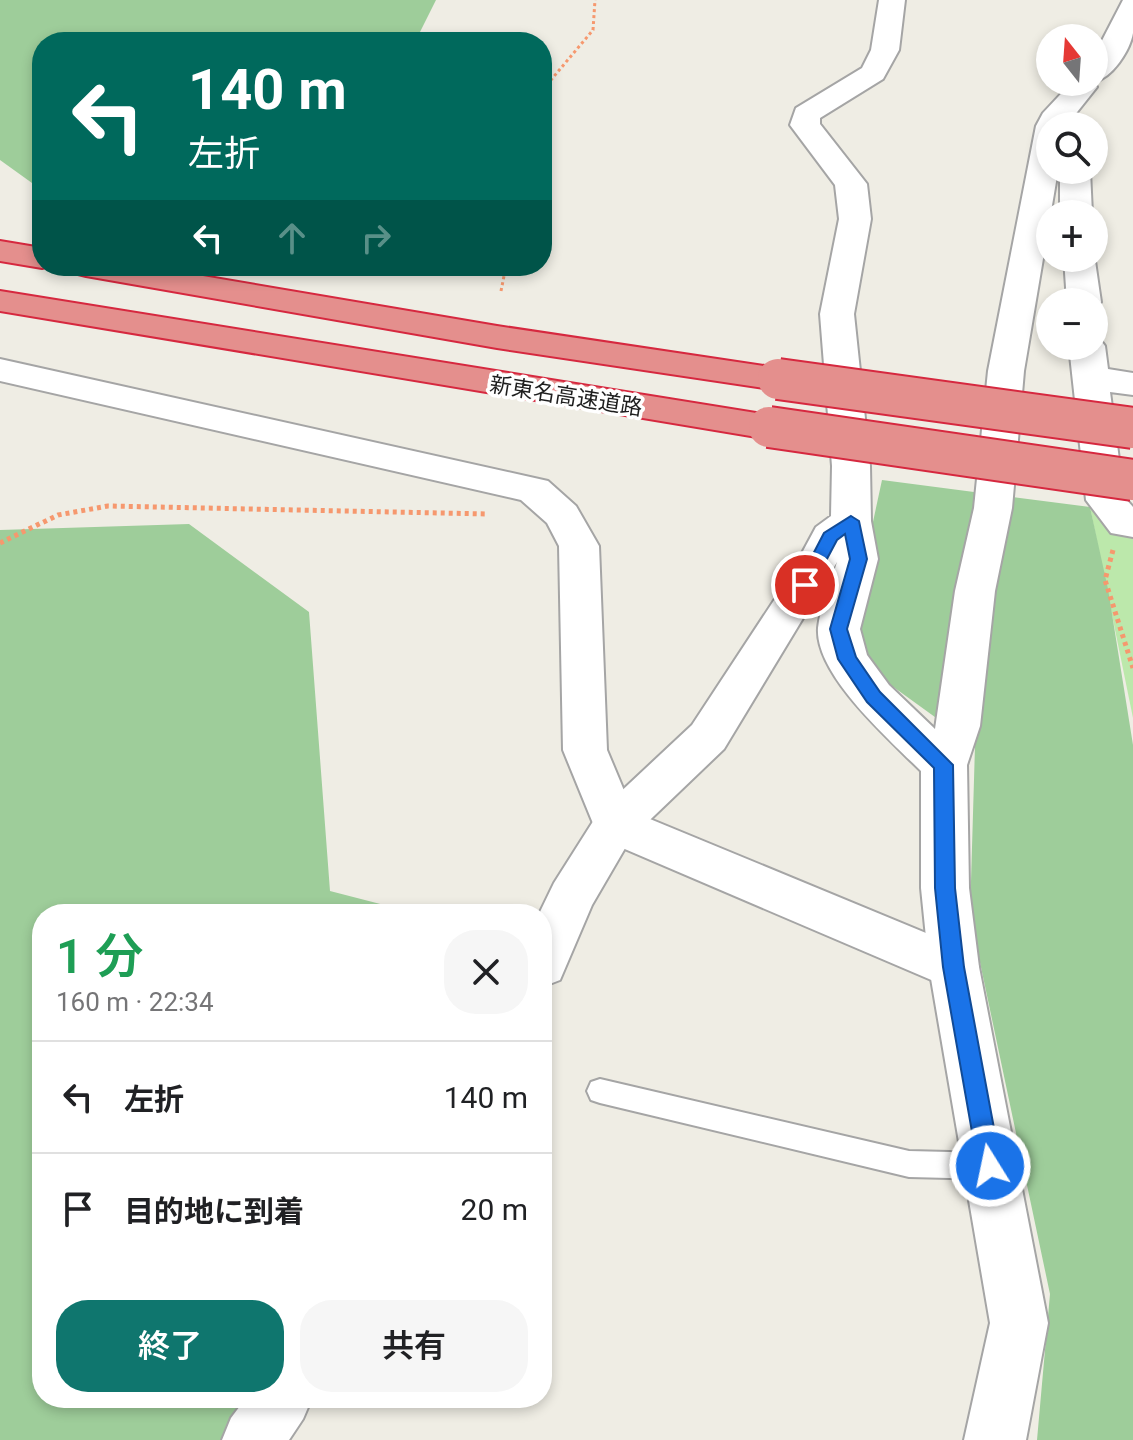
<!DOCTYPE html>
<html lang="ja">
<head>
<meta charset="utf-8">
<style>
  body { margin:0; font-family:Roboto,"Noto Sans JP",sans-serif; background:#f6f6f6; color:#202124; height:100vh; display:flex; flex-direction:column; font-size:30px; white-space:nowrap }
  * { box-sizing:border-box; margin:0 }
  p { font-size:26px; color:#757577 }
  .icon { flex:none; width:44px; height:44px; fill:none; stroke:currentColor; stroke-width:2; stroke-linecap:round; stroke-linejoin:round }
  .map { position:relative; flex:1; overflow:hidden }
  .side { position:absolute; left:32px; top:904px; width:520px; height:504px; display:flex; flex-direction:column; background:#fff; border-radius:32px; box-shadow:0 4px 12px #0003 }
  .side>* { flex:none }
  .hud { position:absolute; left:32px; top:32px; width:520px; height:244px; border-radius:32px; box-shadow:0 4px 12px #0003; background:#00695c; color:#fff; overflow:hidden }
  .needle { width:52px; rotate:343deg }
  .tools { position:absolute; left:1036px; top:24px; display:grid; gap:16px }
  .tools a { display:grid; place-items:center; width:72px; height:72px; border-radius:50%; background:#fff; box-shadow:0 4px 12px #0003; font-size:40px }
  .pin { position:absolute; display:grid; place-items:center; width:68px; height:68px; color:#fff; margin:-34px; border:4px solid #fff; border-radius:50%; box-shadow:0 2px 8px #0007 }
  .me { position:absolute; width:88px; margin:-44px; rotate:350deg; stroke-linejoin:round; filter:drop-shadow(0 0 6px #0008) }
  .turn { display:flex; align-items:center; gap:28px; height:168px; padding:0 24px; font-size:36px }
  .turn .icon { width:104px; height:104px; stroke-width:2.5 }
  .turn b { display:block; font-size:56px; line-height:68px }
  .lanes { display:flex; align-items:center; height:76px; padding:0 24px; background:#0003; justify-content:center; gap:40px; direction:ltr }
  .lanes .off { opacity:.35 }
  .round { display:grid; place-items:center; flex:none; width:84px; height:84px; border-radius:32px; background:#f6f6f6 }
  .head { display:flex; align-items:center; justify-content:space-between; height:136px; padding:0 24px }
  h1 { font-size:48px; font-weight:600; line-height:60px; color:#1e9e55 }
  .cta { display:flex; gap:16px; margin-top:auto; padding:16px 24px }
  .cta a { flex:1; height:92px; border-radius:32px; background:#0f766e; color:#fff; font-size:32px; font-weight:600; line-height:92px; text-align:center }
  .cta a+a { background:#f6f6f6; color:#202124 }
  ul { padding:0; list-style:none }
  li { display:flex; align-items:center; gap:24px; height:112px; padding:0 24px; border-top:2px solid #e0e0e0 }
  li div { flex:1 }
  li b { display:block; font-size:30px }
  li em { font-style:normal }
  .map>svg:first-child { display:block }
  .grass { fill:#bce8ab }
  .forest { fill:#9ecd9a }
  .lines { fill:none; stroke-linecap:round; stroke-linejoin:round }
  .service-casing { stroke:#a5a5a5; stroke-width:4 }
  .minor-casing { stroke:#a5a5a5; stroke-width:4 }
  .tertiary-casing { stroke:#a5a5a5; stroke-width:4 }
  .motorway-casing { stroke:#d6283f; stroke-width:4 }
  .path-far1 { stroke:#f6986e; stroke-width:3; stroke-dasharray:3 3; stroke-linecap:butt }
  .path { stroke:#f6986e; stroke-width:5; stroke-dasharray:4 4; stroke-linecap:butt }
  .service { fill:#fff; fill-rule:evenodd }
  .minor { fill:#fff; fill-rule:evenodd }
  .tertiary { fill:#fff; fill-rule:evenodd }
  .motorway { fill:#e48f8d; fill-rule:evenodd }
  .motorway-bridge-casing { stroke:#d6283f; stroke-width:44; stroke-linecap:butt }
  .motorway-bridge { stroke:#e48f8d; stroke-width:40 }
  .route { fill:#1a73e8; stroke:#114b97; stroke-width:2 }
  .labels { text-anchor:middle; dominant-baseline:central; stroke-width:7; stroke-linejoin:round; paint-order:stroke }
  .street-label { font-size:22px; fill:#1e1e1e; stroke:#fff }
</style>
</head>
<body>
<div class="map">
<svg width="1133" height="1440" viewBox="0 0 1133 1440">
  <rect width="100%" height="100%" fill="#efede4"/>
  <path class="grass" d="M1090,507l43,7v204z"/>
  <path class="forest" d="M0,0h436l-21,42h-373v137l-10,4 -32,-23z
    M882,480l208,27 18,82 25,156v695h-96l13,-146 -80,-379 5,-169 -130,-94z
    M189,524l120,88 21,279 89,23h-377v484h213l-30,42h-225v-910z"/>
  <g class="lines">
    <g class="service-casing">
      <path id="service" d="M600,1079l309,72 81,2 10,4 4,9 -4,9 -10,4 -81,-2 -309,-74 -9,-3 -4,-9 4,-9z"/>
    </g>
    <g class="minor-casing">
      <path id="minor" d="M879,0h26l-6,50 -16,29 -63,39v6l47,60 4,35 -17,95 16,152 1,55 7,38 -18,70 7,26 22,30 46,44 20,-138 19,-83 14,-137 48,-245 7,-13 29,-31h22v-26l29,-56h10c0,10 0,23 0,33 -3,18 -21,45 -39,49l3,5 -31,39h-16v44h8l-34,201 -12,137 -17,83 -15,135 -13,39 2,123 10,79 69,356 -22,117h-62l26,-117 -61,-356 -8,-79v-117c-31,-31 -106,-96 -103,-143 2,-21 13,-46 19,-66l-113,187 -93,89 -39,67 -32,75 -18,7v-73h-3l15,-31 45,-71 93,-87 96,-146 28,-52 15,-11 1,-50 -12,-152 19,-95 -4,-34 -45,-60 6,-17 66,-40 9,-18z
        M1060,170h30l2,44h-32z
        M1094,254l7,48 -7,8v-8h-27l-3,-44h30z
        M1094,337l5,1 6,8 3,23 25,4v22l-23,-3 14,105 9,10v30l-22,-4 -25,-33 -17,-154h25z
        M246,1398h66l-9,21 -14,21h-67l9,-22z"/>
    </g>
    <g class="tertiary-casing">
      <path id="tertiary" d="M0,359l548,122 28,25 23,40 8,204 26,62 339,140 7,15 -7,15 -18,7 -18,-7 -337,-144 -36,-88 -4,-204 -12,-23 -26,-23 -521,-119z"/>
    </g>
    <g class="motorway-casing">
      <path id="motorway" d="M0,241l42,7v18h8l-8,2 -42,-7z
        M69,266h75l353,60 281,42 13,3 5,8 -5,8 -13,3 -281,-42 -411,-72 -12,-3z
        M0,291l769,124 13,4 5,8 -5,8 -13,4 -769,-128z"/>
    </g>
    <path class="path-far1" d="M542,96l3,-9 48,-57 2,-30
      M501,291l5,-25"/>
    <path class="path" d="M0,543l58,-28 50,-9 380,8
      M1113,550l-8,30 28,88"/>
    <use href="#service" class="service"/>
    <use href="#minor" class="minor"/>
    <use href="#tertiary" class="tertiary"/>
    <use href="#motorway" class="motorway"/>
    <g class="motorway-bridge-casing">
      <path id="motorway-bridge" d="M778,379l355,49
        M769,427l364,53"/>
    </g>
    <use href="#motorway-bridge" class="motorway-bridge"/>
  </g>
  <path class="route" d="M851,516l8,5 8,38 -20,70 9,28 24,35 73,73 2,123 9,79 37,199 -3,8 -8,3 -8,-3 -4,-8 -35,-199 -8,-79 -1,-120 -67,-66 -29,-43 -8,-30 20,-70 -5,-25 -8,6 -26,49h-12l-2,-4 27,-52z"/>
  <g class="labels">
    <g class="street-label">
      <text transform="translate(566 396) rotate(9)">新東名高速道路</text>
    </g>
  </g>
</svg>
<div class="tools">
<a><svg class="needle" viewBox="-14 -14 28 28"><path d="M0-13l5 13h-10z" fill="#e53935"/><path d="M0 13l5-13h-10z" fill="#757577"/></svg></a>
<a><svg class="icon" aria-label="search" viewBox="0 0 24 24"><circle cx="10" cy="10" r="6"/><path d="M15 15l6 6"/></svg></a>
<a>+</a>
<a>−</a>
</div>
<div class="pin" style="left:805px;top:585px;background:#d93025"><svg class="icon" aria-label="arrive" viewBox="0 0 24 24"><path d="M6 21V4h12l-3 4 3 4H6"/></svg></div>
<svg class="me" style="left:990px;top:1166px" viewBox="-20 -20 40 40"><circle r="17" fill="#1a73e8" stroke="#fff" stroke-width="3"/><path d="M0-11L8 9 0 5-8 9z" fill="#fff"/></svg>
<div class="hud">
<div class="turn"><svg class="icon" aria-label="left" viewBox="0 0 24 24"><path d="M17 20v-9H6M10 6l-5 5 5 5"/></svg><div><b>140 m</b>左折</div></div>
<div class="lanes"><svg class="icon" aria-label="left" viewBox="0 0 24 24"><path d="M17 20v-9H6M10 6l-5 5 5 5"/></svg><svg class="icon off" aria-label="ahead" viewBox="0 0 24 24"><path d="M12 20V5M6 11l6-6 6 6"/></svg><svg class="icon off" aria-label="right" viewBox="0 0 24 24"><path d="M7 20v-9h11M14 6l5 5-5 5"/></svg></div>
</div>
<section class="side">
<div class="head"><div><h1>1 分</h1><p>160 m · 22:34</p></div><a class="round"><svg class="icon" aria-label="close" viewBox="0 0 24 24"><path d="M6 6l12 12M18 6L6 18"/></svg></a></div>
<ul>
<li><svg class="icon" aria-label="left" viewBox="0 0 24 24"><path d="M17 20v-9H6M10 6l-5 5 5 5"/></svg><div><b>左折</b></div><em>140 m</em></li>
<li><svg class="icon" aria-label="arrive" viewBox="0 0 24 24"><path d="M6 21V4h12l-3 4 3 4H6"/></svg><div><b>目的地に到着</b></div><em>20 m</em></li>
</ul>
<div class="cta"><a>終了</a><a>共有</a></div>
</section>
</div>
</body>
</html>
